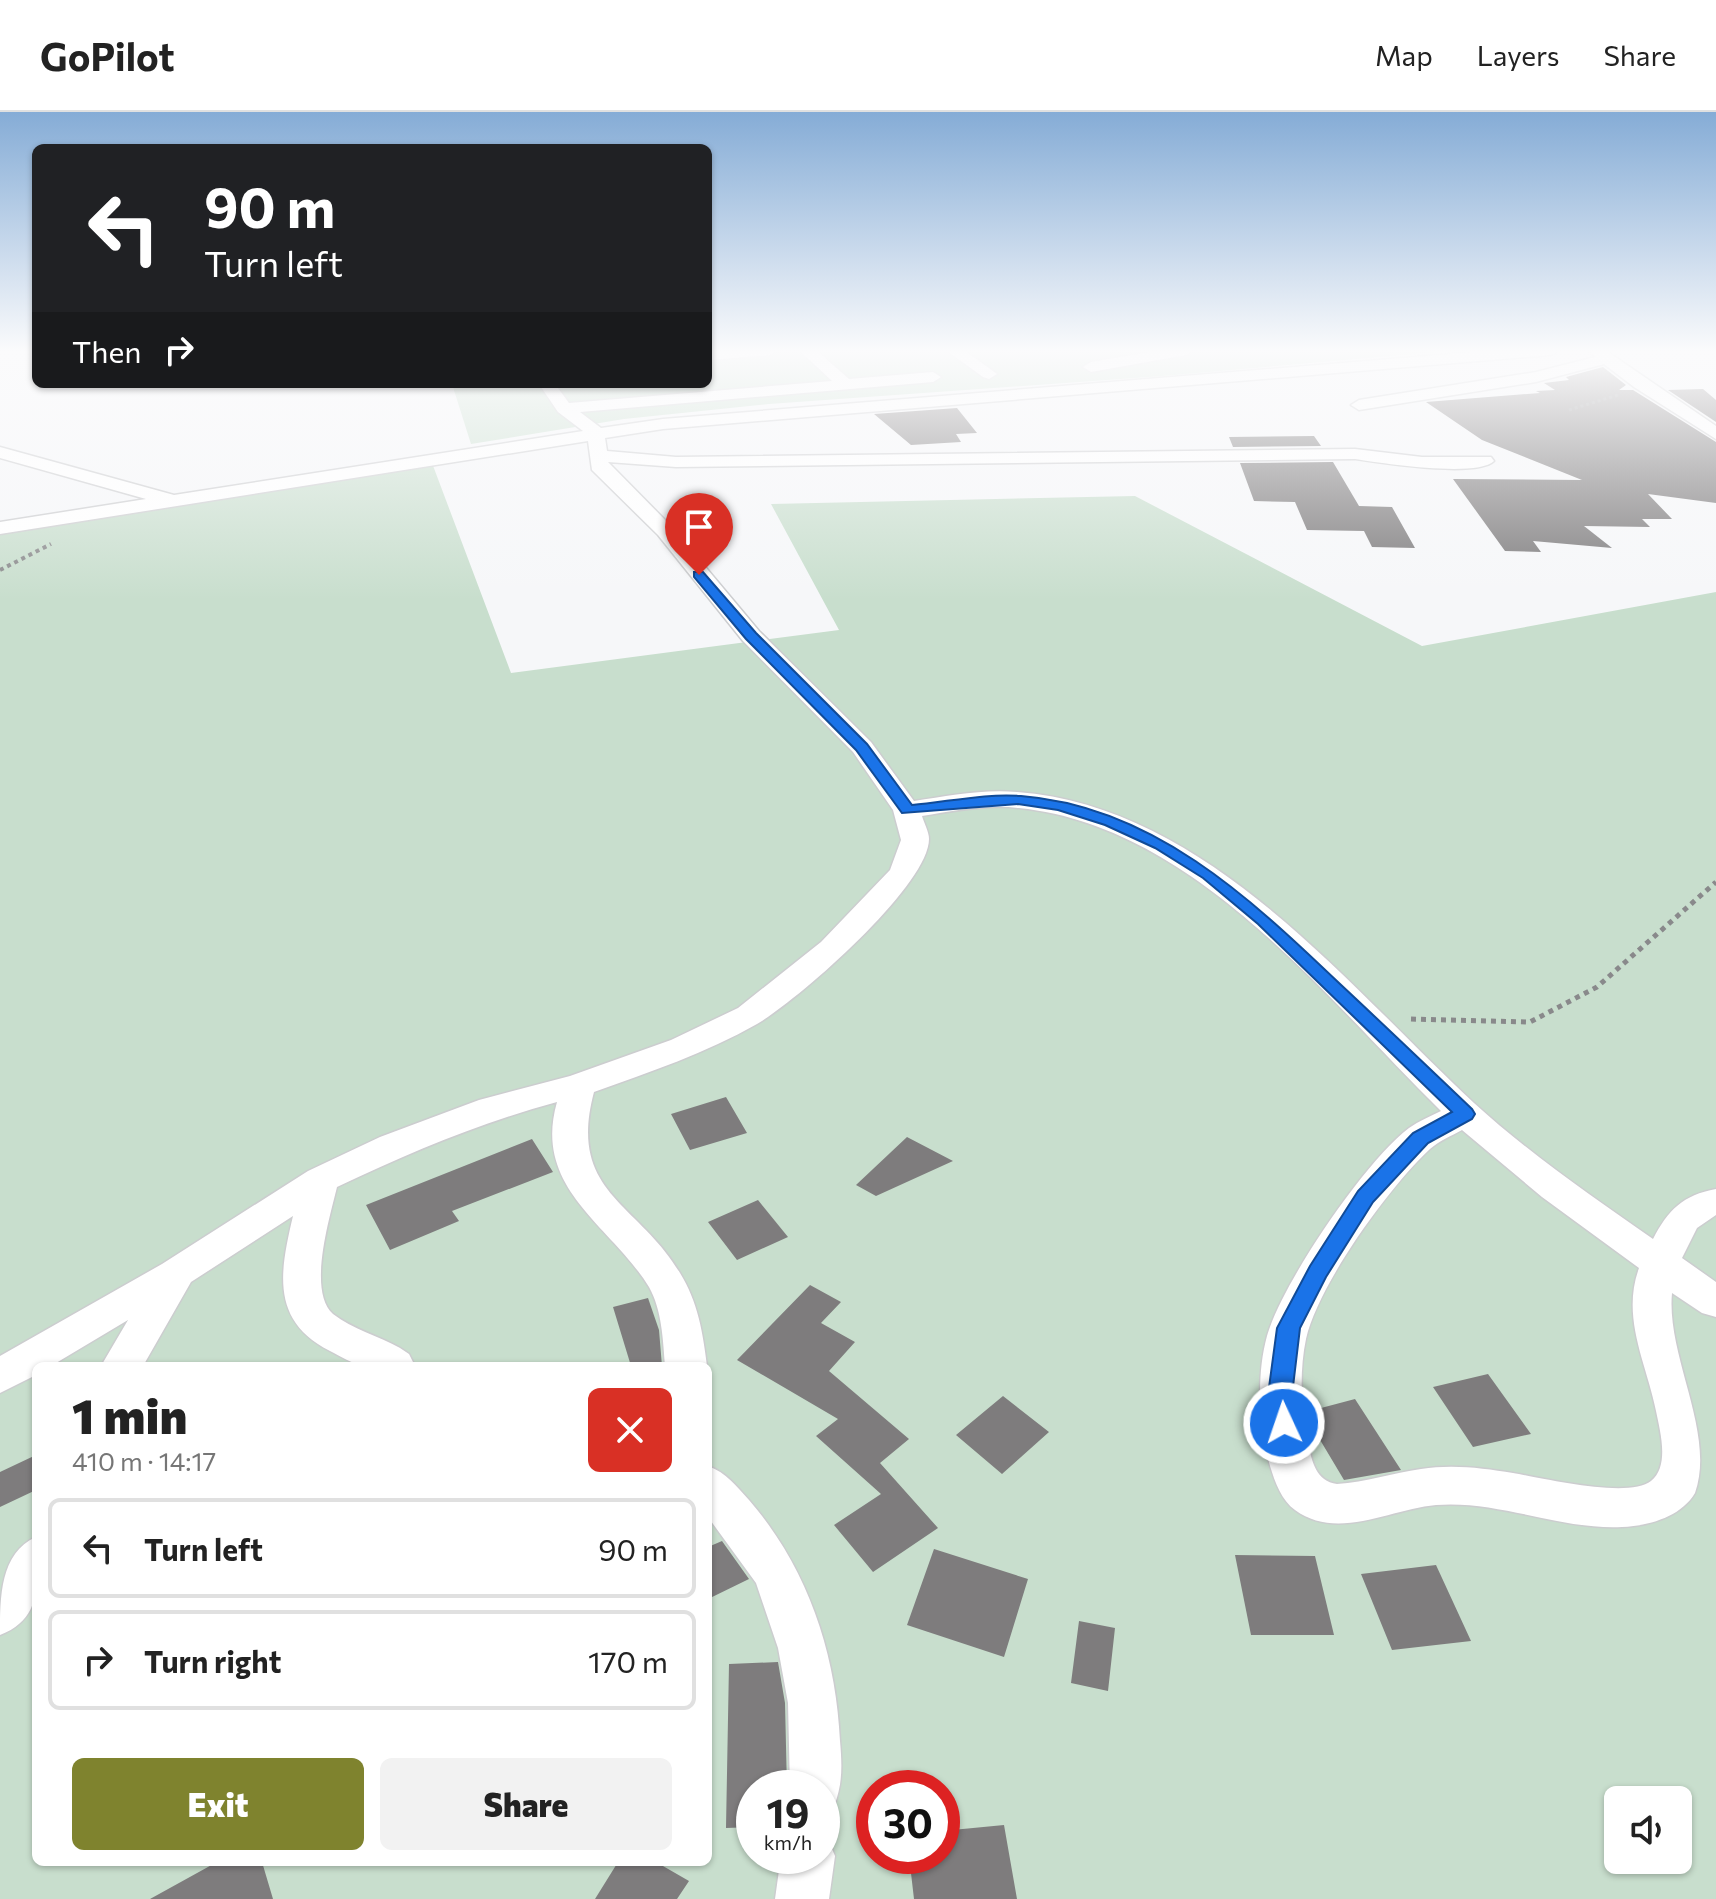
<!DOCTYPE html>
<html lang="en">
<head>
<meta charset="utf-8">
<style>
  body { margin:0; font-family:Commissioner,sans-serif; background:#f2f2f2; color:#222; height:100vh; display:flex; flex-direction:column; font-size:30px; white-space:nowrap }
  * { box-sizing:border-box; margin:0 }
  p { font-size:26px; color:#767676 }
  .icon { flex:none; width:44px; height:44px; fill:none; stroke:currentColor; stroke-width:2; stroke-linecap:round; stroke-linejoin:round }
  .map { position:relative; flex:1; overflow:hidden }
  .details { position:absolute; left:32px; top:1250px; width:680px; height:504px; display:flex; flex-direction:column; background:#fff; border-radius:12px; box-shadow:0 2px 6px #0004 }
  .details>* { flex:none }
  .guide { position:absolute; left:32px; top:32px; width:680px; height:244px; border-radius:12px; box-shadow:0 2px 6px #0004; background:#202124; color:#fff; overflow:hidden }
  .tools { position:absolute; left:1604px; top:1674px; display:grid; gap:16px }
  .tools a { display:grid; place-items:center; width:88px; height:88px; border-radius:12px; background:#fff; box-shadow:0 2px 6px #0004; font-size:40px }
  .speed { position:absolute; left:736px; top:1658px; display:flex; gap:16px; font-size:40px; font-weight:700; text-align:center }
  .speed>* { display:grid; place-content:center; width:104px; height:104px; border-radius:50%; background:#fff; box-shadow:0 2px 6px #0004; line-height:1 }
  .speed small { font-size:20px; font-weight:400 }
  .speed .limit { border:12px solid #d22; background:#fff; color:#111 }
  .pin { position:absolute; display:grid; place-items:center; width:68px; height:68px; color:#fff; margin:-82px -34px; border-radius:50% 50% 50% 0; rotate:-45deg; box-shadow:0 0 8px #0007 }
  .pin .icon { rotate:45deg }
  .me { position:absolute; width:88px; margin:-44px; rotate:357deg; stroke-linejoin:round; filter:drop-shadow(0 0 6px #0008) }
  .turn { display:flex; align-items:center; gap:28px; height:168px; padding:0 40px; font-size:36px }
  .turn .icon { width:104px; height:104px; stroke-width:2.5 }
  .turn b { display:block; font-size:56px; line-height:68px }
  .then { display:flex; align-items:center; height:76px; padding:0 40px; background:#0003; gap:16px; font-size:30px }
  .round { display:grid; place-items:center; flex:none; width:84px; height:84px; border-radius:12px; background:#f2f2f2 }
  .headline { display:flex; align-items:center; justify-content:space-between; height:136px; padding:0 40px }
  h1 { font-size:48px; font-weight:800; line-height:60px }
  .button { display:flex; gap:16px; margin-top:auto; padding:16px 40px }
  .button a { flex:1; height:92px; border-radius:12px; background:#7f832e; color:#fff; font-size:32px; font-weight:800; line-height:92px; text-align:center }
  .button a+a { background:#f2f2f2; color:#222 }
  ul { padding:0; list-style:none }
  li { display:flex; align-items:center; gap:24px; height:100px; margin:0 16px 12px; padding:0 24px; border:4px solid #e0e0e0; border-radius:12px }
  li div { flex:1 }
  li b { display:block; font-size:30px }
  li em { font-style:normal }
  header { display:flex; align-items:center; gap:48px; box-sizing:border-box; height:112px; padding:0 40px; background:#fff; border-bottom:2px solid #e0e0e0 }
  header strong { font-size:38px }
  nav { display:flex; gap:44px; margin-inline-start:auto; font-size:28px }
  .map>svg:first-child { display:block }
  .green { fill:#c8decd; fill-rule:evenodd }
  .building { fill:#7e7c7d }
  .lines { fill:none; stroke-linecap:round; stroke-linejoin:round }
  .minor-casing { stroke:#cccdcf; stroke-width:3 }
  .path-far2 { stroke:#89898b; stroke-width:3; stroke-dasharray:3 3; stroke-linecap:butt }
  .path-far1 { stroke:#89898b; stroke-width:4; stroke-dasharray:4 4; stroke-linecap:butt }
  .path { stroke:#89898b; stroke-width:5; stroke-dasharray:5 5; stroke-linecap:butt }
  .minor { fill:#fff; fill-rule:evenodd }
  .route { fill:#1a73e8; stroke:#114b97; stroke-width:2 }
</style>
</head>
<body>
<header>
<strong>GoPilot</strong>
<nav><a>Map</a><a>Layers</a><a>Share</a></nav>
</header>
<div class="map">
<svg width="1716" height="1787" viewBox="0 0 1716 1787">
  <rect width="100%" height="100%" fill="#f6f7f9"/>
  <path class="green" d="M708,238h751l-296,26 -394,28 -145,15 -153,25 -19,-60h256z
    M432,351l79,210 328,-43 -68,-126 364,-8 287,150 294,-54v1307h-1716v-1371zM36,1254h672v496h-672zM754,1676h68v68h-68zM874,1676h68v68h-68zM1618,1688h60v60h-60z"/>
  <path class="building" d="M1603,255l23,18 -7,5h14l83,52v61l-68,-9 24,25h-30l8,8 -66,-1 28,22 -79,-7 8,11 -36,-1 -52,-72 129,1 -100,-40 -56,-38 114,-9 -4,-2 19,-1 -11,-7 25,-3 -3,-3z
    M1703,277l13,11v22l-48,-32z
    M957,296l20,25 -21,1 5,8 -50,3 -37,-31z
    M1314,324l7,10 -88,1 -4,-10z
    M1333,350l26,44 33,1 23,41 -43,-1 -8,-16 -57,-1 -12,-28 -41,-1 -14,-38z
    M726,985l21,36 -57,17 -19,-36z
    M907,1025l46,24 -77,35 -20,-11z
    M532,1027l21,33 -101,39 7,10 -69,29 -24,-45z
    M758,1088l30,37 -51,23 -29,-38z
    M810,1173l31,17 -20,21 34,19 -26,29 80,68 -29,24 58,65 -65,44 -39,-47 47,-31 -65,-58 22,-17 -101,-59z
    M648,1186l11,32 3,36h-31l-18,-59z
    M1488,1262l43,60 -58,13 -40,-60z
    M1003,1284l46,36 -47,42 -46,-39z
    M1355,1287l46,71 -57,10 -37,-62 -1,-6z
    M36,1343v35l-36,17v-35z
    M722,1429l27,38 -41,20v-52z
    M934,1437l94,30 -24,78 -97,-32z
    M1235,1443l80,1 19,79h-83z
    M1436,1453l35,76 -79,9 -31,-76z
    M1079,1509l36,7 -7,63 -37,-8z
    M778,1550l7,41 2,85h-33v39l-28,1 3,-164z
    M1004,1713l13,74h-103l-5,-43h33v-25z
    M217,1750h45l11,37h-123z
    M618,1750h38l33,19 -12,18h-82z"/>
  <g class="lines">
    <g class="minor-casing">
      <path id="minor" d="M708,238h70l-8,5 -62,5z
        M799,238h17l33,29 84,-7 8,5 -8,5 -353,30 21,16 62,-9 836,-69h60l-8,5 -888,74 -58,9 2,13 69,6 679,-8 67,8h69l3,4c-17,17 -113,2 -139,-2l-679,8 -68,-5 64,65 87,104 112,111 43,59c34,-5 68,-12 103,-9 189,14 328,191 457,311 55,50 117,93 179,136 15,-29 30,-44 63,-50v26l-19,13 -15,30 34,24v35l-14,-4 -30,-20c-6,63 44,140 23,200 -14,24 -47,33 -73,34 -63,3 -123,-27 -186,-22 -45,4 -99,36 -141,5 -17,-12 -24,-40 -29,-59 -7,-36 -9,-79 1,-115 15,-53 98,-175 142,-208 10,-7 22,-12 32,-17 -117,-115 -247,-285 -422,-303 -32,-4 -65,3 -97,8 2,7 7,16 7,23 0,47 -132,162 -172,185 -51,29 -107,48 -163,68 -27,101 44,110 86,181 18,29 23,60 27,93h-42c-2,-26 -3,-56 -16,-79 -38,-62 -117,-98 -92,-185 -77,21 -148,51 -220,85 -7,30 -30,104 -4,127 19,15 46,22 67,34l9,6 6,12c-17,0 -35,2 -51,0 -11,-2 -24,-10 -34,-15 -60,-30 -50,-80 -37,-135l-102,66 -48,84h-42l27,-46 -77,46h-15v9l-36,18v-37l162,-92 146,-93 72,-34 99,-37 91,-24 101,-36 67,-32 83,-66 69,-72 11,-30 -8,-30 -40,-58 -110,-111 -85,-106 -66,-65 -4,-29 -588,93v-12l146,-23 -146,-41v-11l174,48 409,-64 -25,-19 -19,-28h16l14,19 263,-22zM1462,1018l80,67 97,71c-18,50 7,94 17,143 4,20 14,55 -5,70 -22,18 -110,-3 -138,-8 -30,-5 -61,-9 -92,-4 -28,4 -55,13 -84,15 -21,-3 -25,-22 -29,-41 -7,-32 -9,-71 -2,-104 12,-54 83,-152 124,-190 9,-8 21,-13 32,-19z
        M946,238h18l33,24 -8,5 -6,-2z
        M1162,238h32l-8,5 -95,17 -8,-5 8,-5z
        M1588,238h17l111,76v13l-82,-52 -30,-23 -68,18 -177,28 -8,-5 8,-5 177,-28 59,-15z
        M708,1354c19,7 28,20 41,34 58,67 87,152 91,241 2,23 3,43 -6,65l-12,5v-23h-32l-2,-85 -10,-55 -22,-65 -48,-66z
        M36,1425c0,41 10,80 -36,98 0,-38 0,-82 36,-98z
        M822,1723l5,2 8,19 -6,43h-54l6,-43h41z"/>
    </g>
    <path class="path-far2" d="M1569,298l49,-15"/>
    <path class="path-far1" d="M0,458l51,-26"/>
    <path class="path" d="M1411,907l119,3 67,-35 119,-105"/>
    <use href="#minor" class="minor"/>
  </g>
  <linearGradient id="sky" x2="0" y2="1"><stop stop-color="#85acd6"/><stop offset="0.49" stop-color="#fbfbfc"/><stop offset="1" stop-color="#fbfbfc" stop-opacity="0"/></linearGradient>
  <rect width="1716" height="488" fill="url(#sky)"/>
  <path class="route" d="M694,460h9l53,61 111,111 45,61c35,-3 74,-12 109,-9 131,10 228,101 318,187 45,42 89,84 133,126l3,5 -3,5 -44,24 -55,59 -47,75 -26,51 -8,67 4,28 -4,7 -8,3 -9,-3 -7,-35 9,-67 33,-62 48,-75 55,-58 39,-21 -194,-188 -55,-46 -48,-30 -50,-23 -47,-15 -40,-6 -116,9 -46,-63 -110,-111 -52,-62z"/>
</svg>
<div class="tools">
<a><svg class="icon" aria-label="sound" viewBox="0 0 24 24"><path d="M4 9h4l5-4v14l-5-4H4zM17 9q2 3 0 6"/></svg></a>
</div>
<div class="speed"><div>19<small>km/h</small></div><div class="limit">30</div></div>
<div class="pin" style="left:699px;top:463px;background:#d93025"><svg class="icon" aria-label="arrive" viewBox="0 0 24 24"><path d="M6 21V4h12l-3 4 3 4H6"/></svg></div>
<svg class="me" style="left:1284px;top:1311px" viewBox="-20 -20 40 40"><circle r="17" fill="#1a73e8" stroke="#fff" stroke-width="3"/><path d="M0-11L8 9 0 5-8 9z" fill="#fff"/></svg>
<div class="guide">
<div class="turn"><svg class="icon" aria-label="left" viewBox="0 0 24 24"><path d="M17 20v-9H6M10 6l-5 5 5 5"/></svg><div><b>90 m</b>Turn left</div></div>
<div class="then">Then<svg class="icon" aria-label="right" viewBox="0 0 24 24"><path d="M7 20v-9h11M14 6l5 5-5 5"/></svg></div>
</div>
<section class="details">
<div class="headline"><div><h1>1 min</h1><p>410 m · 14:17</p></div><a class="round" style="background:#d93025;color:#fff"><svg class="icon" aria-label="close" viewBox="0 0 24 24"><path d="M6 6l12 12M18 6L6 18"/></svg></a></div>
<ul>
<li><svg class="icon" aria-label="left" viewBox="0 0 24 24"><path d="M17 20v-9H6M10 6l-5 5 5 5"/></svg><div><b>Turn left</b></div><em>90 m</em></li>
<li><svg class="icon" aria-label="right" viewBox="0 0 24 24"><path d="M7 20v-9h11M14 6l5 5-5 5"/></svg><div><b>Turn right</b></div><em>170 m</em></li>
</ul>
<div class="button"><a>Exit</a><a>Share</a></div>
</section>
</div>
</body>
</html>
